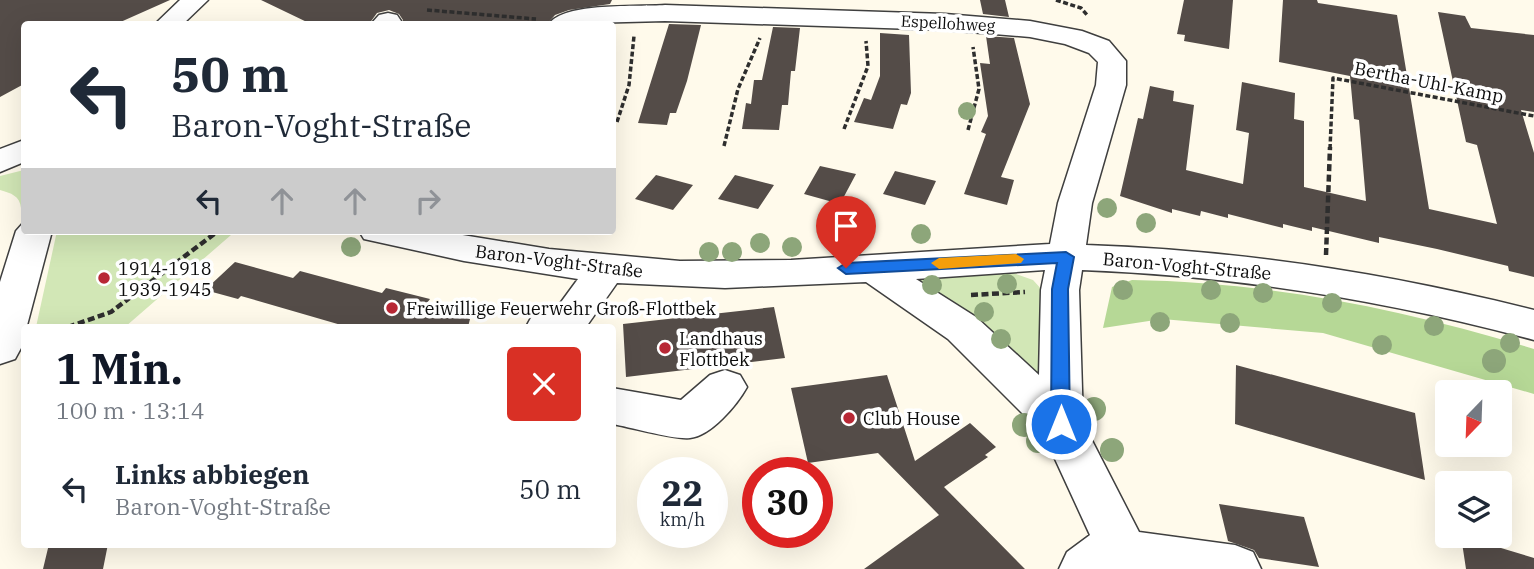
<!DOCTYPE html>
<html lang="de">
<head>
<meta charset="utf-8">
<style>
  body { margin:0; font-family:"IBM Plex Serif",serif; background:#f2f2f3; color:#1f2937; height:100vh; display:flex; flex-direction:column; font-size:26px; white-space:nowrap }
  * { box-sizing:border-box; margin:0 }
  p { font-size:23px; color:#747a83 }
  .icon { flex:none; width:38px; height:38px; fill:none; stroke:currentColor; stroke-width:2; stroke-linecap:round; stroke-linejoin:round }
  .map { position:relative; flex:1; overflow:hidden }
  .drawer { position:absolute; left:21px; top:324px; width:595px; height:224px; display:flex; flex-direction:column; background:#fff; border-radius:7px; box-shadow:0 7px 28px #0002 }
  .drawer>* { flex:none }
  .hud { position:absolute; left:21px; top:21px; width:595px; height:214px; border-radius:7px; box-shadow:0 7px 28px #0002; background:#fff; color:#1f2937; overflow:hidden }
  .needle { width:46px; rotate:203deg }
  .fabs { position:absolute; left:1435px; top:380px; display:grid; gap:14px }
  .fabs a { display:grid; place-items:center; width:77px; height:77px; border-radius:7px; background:#fff; box-shadow:0 7px 28px #0002; font-size:35px }
  .speed { position:absolute; left:637px; top:457px; display:flex; gap:14px; font-size:35px; font-weight:700; text-align:center }
  .speed>* { display:grid; place-content:center; width:91px; height:91px; border-radius:50%; background:#fff; box-shadow:0 7px 28px #0002; line-height:1 }
  .speed small { font-size:18px; font-weight:400 }
  .speed .limit { border:10px solid #d22; background:#fff; color:#111 }
  .pin { position:absolute; display:grid; place-items:center; width:60px; height:60px; color:#fff; margin:-72px -30px; border-radius:50% 50% 50% 0; rotate:-45deg; box-shadow:0 0 7px #0007 }
  .pin .icon { rotate:45deg }
  .me { position:absolute; width:77px; margin:-38px; rotate:0deg; stroke-linejoin:round; filter:drop-shadow(0 0 5px #0008) }
  .turn { display:flex; align-items:center; gap:24px; height:147px; padding:0 35px; font-size:32px }
  .turn .icon { width:91px; height:91px; stroke-width:2.5 }
  .turn b { display:block; font-size:49px; line-height:60px }
  .lanes { display:flex; align-items:center; height:66px; padding:0 35px; background:#0003; justify-content:center; gap:35px; direction:ltr }
  .lanes .off { opacity:.35 }
  .round { display:grid; place-items:center; flex:none; width:74px; height:74px; border-radius:7px; background:#f2f2f3 }
  .headline { display:flex; align-items:center; justify-content:space-between; height:119px; padding:0 35px }
  h1 { font-size:42px; font-weight:700; line-height:52px; color:#111827 }
  ul { padding:0; list-style:none }
  li { display:flex; align-items:center; gap:21px; height:91px; padding:0 35px }
  li div { flex:1 }
  li b { display:block; font-size:26px }
  li em { font-style:normal }
  .map>svg:first-child { display:block }
  .green { fill:#d2e7b6 }
  .forest { fill:#b6d896 }
  .building { fill:#544c48 }
  .lines { fill:none; stroke-linecap:round; stroke-linejoin:round }
  .minor-casing { stroke:#3f3f3f; stroke-width:3 }
  .path-far1 { stroke:#2e2e2e; stroke-width:3.5; stroke-dasharray:5 2.5; stroke-linecap:butt }
  .path { stroke:#2e2e2e; stroke-width:4.5; stroke-dasharray:7 3.5; stroke-linecap:butt }
  .minor { fill:#fff; fill-rule:evenodd }
  .tree { fill:#8da67a }
  .route { fill:#1a73e8; stroke:#114b97; stroke-width:2 }
  .slow { fill:#f59e0b }
  .poi-dot { fill:#b82835; stroke:#fff; stroke-width:2.5 }
  .labels { text-anchor:middle; dominant-baseline:central; stroke-width:7; stroke-linejoin:round; paint-order:stroke }
  .far-street-label { font-size:16px; fill:#0c0c0c; stroke:#fff }
  .street-label { font-size:18px; fill:#0c0c0c; stroke:#fff }
  .poi-label { font-size:18px; fill:#0c0c0c; stroke:#fff; text-anchor:start }
</style>
</head>
<body>
<div class="map">
<svg width="1534" height="569" viewBox="0 0 1534 569">
  <rect width="100%" height="100%" fill="#fffaeb"/>
  <path class="green" d="M24,170v38h-3c-1,-12 -10,-15 -21,-18v-14z
    M57,231h159l15,4 -106,92h-89z
    M1013,273l20,7 10,11v98l-136,-110z"/>
  <path class="forest" d="M1132,280c136,2 272,29 402,69v45l-211,-61 -161,-14 -59,9 9,-41z"/>
  <path class="building" d="M0,0h170l-54,24h-92v60l-24,13z
    M261,0h351l-2,4 -41,6 -14,5 -8,9h-145l1,-4 -4,-6 -10,-4 -12,3 -8,11h-58z
    M980,0h25l4,17 -26,-3z
    M1184,0h49l-4,49 -45,-8 1,-6 -8,-1z
    M1283,0h34l1,3 79,12 32,194 68,15 -20,-79 -11,-3 -28,-130 27,4 6,12 63,7v77l-13,-2 13,43v124l-25,-6 -1,-5 -71,-17 -58,-12v6l-67,-16v4l-29,-7v4l-55,-14v4l-27,-7 -1,5 -28,-7v4l-52,-17 18,-78 5,1 7,-33 24,5 -1,10 21,4 -8,65 57,14 6,-51 -13,-3 6,-48 53,11 -1,26 10,2v66l62,14 -7,-81 -5,-1 -4,-43 -71,-14z
    M669,24l32,1 -14,56 -11,32h-6l-3,12 -29,-2z
    M773,27l27,1 -5,43h-4l-3,34h-6l-3,25 -37,-1 4,-26 5,1 3,-24h8z
    M880,33l29,2 2,58 -4,12 -6,-1 -8,25 -39,-7 10,-24 7,2 9,-24z
    M986,36l28,2 16,66 -29,73 13,3 -7,25 -43,-11 22,-60 -5,-2 7,-16 -8,-53 10,1z
    M820,166l36,8 -16,30 -36,-10z
    M895,171l41,10 -11,24 -42,-11z
    M656,175l37,10 -20,25 -38,-11z
    M735,175l39,10 -16,24 -40,-10z
    M235,262l58,16 7,-7 82,22 4,-5 44,11 -6,8 46,12 -2,8h-120l-107,-31 -3,3 -33,-9z
    M774,307l11,51 -159,19 -3,-53z
    M1236,365l179,48 10,67 -190,-56z
    M887,375l28,86 55,-38 26,24 -11,8 3,2 -44,30 81,82h-161l75,-54 -61,-62 -70,10 -17,-75z
    M1219,504l85,13 15,50 -60,-9 -5,-8 -26,-9z
    M1461,536l73,22v11h-68z
    M49,544h59l-5,25h-60z"/>
  <g class="lines">
    <g class="minor-casing">
      <path id="minor" d="M180,0h28l-25,24h-28z
        M665,5l280,9 85,7 52,10 27,10 17,20v24l-34,118 -6,42c152,5 301,28 448,65v30c-149,-40 -298,-64 -452,-70l-3,20 4,133 56,109 96,13 18,7 8,17h-202l8,-17 23,-17 -46,-100 -96,-96 -82,-57 -141,6 -108,-5 -31,44h-60l6,-11 24,-7 22,-30 -114,-18 -100,-22 -5,-8h79l111,18 131,12 111,-1 259,-16 8,-41 38,-118 2,-23 -9,-9 -24,-9 -35,-7 -85,-7 -280,-9 -116,3c15,-22 89,-17 116,-19zM1045,270l-4,20 -2,85 -63,-58 -60,-38z
        M388,13l9,2 4,6 -2,3h-28l8,-9z
        M24,140v22l-24,10v-23z
        M24,222v9h28l-31,117 -6,11 -15,5v-82l16,-51z
        M725,370l15,5 7,12c-10,18 -36,49 -57,51 -17,2 -59,-11 -78,-14v-36l69,12 29,-25z"/>
    </g>
    <path class="path-far1" d="M1056,0l25,8 7,8
      M427,10l109,9
      M617,122l12,-37 5,-49
      M844,129l24,-63 -2,-25
      M968,130l11,-41 -6,-42
      M724,146l14,-57 22,-51
      M1330,149l3,-71 201,38"/>
    <path class="path" d="M1326,255l4,-108
      M971,295l54,-3
      M68,327l43,-15 107,-81"/>
    <use href="#minor" class="minor"/>
  </g>
  <g class="tree">
    <circle cx="967" cy="111" r="9"/>
    <circle cx="1107" cy="208" r="10"/>
    <circle cx="1146" cy="223" r="10"/>
    <circle cx="921" cy="234" r="10"/>
    <circle cx="760" cy="243" r="10"/>
    <circle cx="351" cy="247" r="10"/>
    <circle cx="792" cy="247" r="10"/>
    <circle cx="709" cy="252" r="10"/>
    <circle cx="732" cy="252" r="10"/>
    <circle cx="1007" cy="284" r="10"/>
    <circle cx="932" cy="285" r="10"/>
    <circle cx="1123" cy="290" r="10"/>
    <circle cx="1211" cy="290" r="10"/>
    <circle cx="1263" cy="293" r="10"/>
    <circle cx="1332" cy="303" r="10"/>
    <circle cx="984" cy="312" r="10"/>
    <circle cx="1160" cy="322" r="10"/>
    <circle cx="1230" cy="323" r="10"/>
    <circle cx="1434" cy="326" r="10"/>
    <circle cx="1001" cy="339" r="10"/>
    <circle cx="1510" cy="343" r="10"/>
    <circle cx="1382" cy="345" r="10"/>
    <circle cx="1494" cy="361" r="12"/>
    <circle cx="1094" cy="409" r="12"/>
    <circle cx="1024" cy="425" r="12"/>
    <circle cx="1038" cy="441" r="12"/>
    <circle cx="1112" cy="450" r="12"/>
  </g>
  <path class="route" d="M1066,252l8,5 -6,32 2,135 -3,5 -6,2 -7,-2 -3,-5 1,-135 5,-26 -211,11 -8,-6 8,-5z"/>
  <path class="slow" d="M1016,254l8,5 -3,4 -82,6 -8,-6 8,-5z"/>
  <g class="poi-dot">
    <circle cx="104" cy="278" r="7"/>
    <circle cx="392" cy="308" r="7"/>
    <circle cx="665" cy="348" r="7"/>
    <circle cx="849" cy="418" r="7"/>
  </g>
  <g class="labels">
    <g class="far-street-label">
      <text transform="translate(948 23) rotate(3)">Espellohweg</text>
    </g>
    <g class="street-label">
      <text transform="translate(1429 82) rotate(11)">Bertha-Uhl-Kamp</text>
      <text transform="translate(559 261) rotate(7)">Baron-Voght-Straße</text>
      <text transform="translate(1187 266) rotate(5)">Baron-Voght-Straße</text>
    </g>
    <g class="poi-label">
      <text x="118" y="268">1914-1918<tspan x="118" dy="21">1939-1945</tspan></text>
      <text x="406" y="308">Freiwillige Feuerwehr Groß-Flottbek</text>
      <text x="679" y="338">Landhaus<tspan x="679" dy="21">Flottbek</tspan></text>
      <text x="863" y="418">Club House</text>
    </g>
  </g>
</svg>
<div class="fabs">
<a><svg class="needle" viewBox="-14 -14 28 28"><path d="M0-13l5 13h-10z" fill="#e53935"/><path d="M0 13l5-13h-10z" fill="#747a83"/></svg></a>
<a><svg class="icon" aria-label="layers" viewBox="0 0 24 24"><path d="M12 4l9 5-9 5-9-5zM3 14l9 5 9-5"/></svg></a>
</div>
<div class="speed"><div>22<small>km/h</small></div><div class="limit">30</div></div>
<div class="pin" style="left:846px;top:268px;background:#d93025"><svg class="icon" aria-label="arrive" viewBox="0 0 24 24"><path d="M6 21V4h12l-3 4 3 4H6"/></svg></div>
<svg class="me" style="left:1061px;top:424px" viewBox="-20 -20 40 40"><circle r="17" fill="#1a73e8" stroke="#fff" stroke-width="3"/><path d="M0-11L8 9 0 5-8 9z" fill="#fff"/></svg>
<div class="hud">
<div class="turn"><svg class="icon" aria-label="left" viewBox="0 0 24 24"><path d="M17 20v-9H6M10 6l-5 5 5 5"/></svg><div><b>50 m</b>Baron-Voght-Straße</div></div>
<div class="lanes"><svg class="icon" aria-label="left" viewBox="0 0 24 24"><path d="M17 20v-9H6M10 6l-5 5 5 5"/></svg><svg class="icon off" aria-label="ahead" viewBox="0 0 24 24"><path d="M12 20V5M6 11l6-6 6 6"/></svg><svg class="icon off" aria-label="ahead" viewBox="0 0 24 24"><path d="M12 20V5M6 11l6-6 6 6"/></svg><svg class="icon off" aria-label="right" viewBox="0 0 24 24"><path d="M7 20v-9h11M14 6l5 5-5 5"/></svg></div>
</div>
<section class="drawer">
<div class="headline"><div><h1>1 Min.</h1><p>100 m · 13:14</p></div><a class="round" style="background:#d93025;color:#fff"><svg class="icon" aria-label="close" viewBox="0 0 24 24"><path d="M6 6l12 12M18 6L6 18"/></svg></a></div>
<ul>
<li><svg class="icon" aria-label="left" viewBox="0 0 24 24"><path d="M17 20v-9H6M10 6l-5 5 5 5"/></svg><div><b>Links abbiegen</b><p>Baron-Voght-Straße</p></div><em>50 m</em></li>
</ul>
</section>
</div>
</body>
</html>
